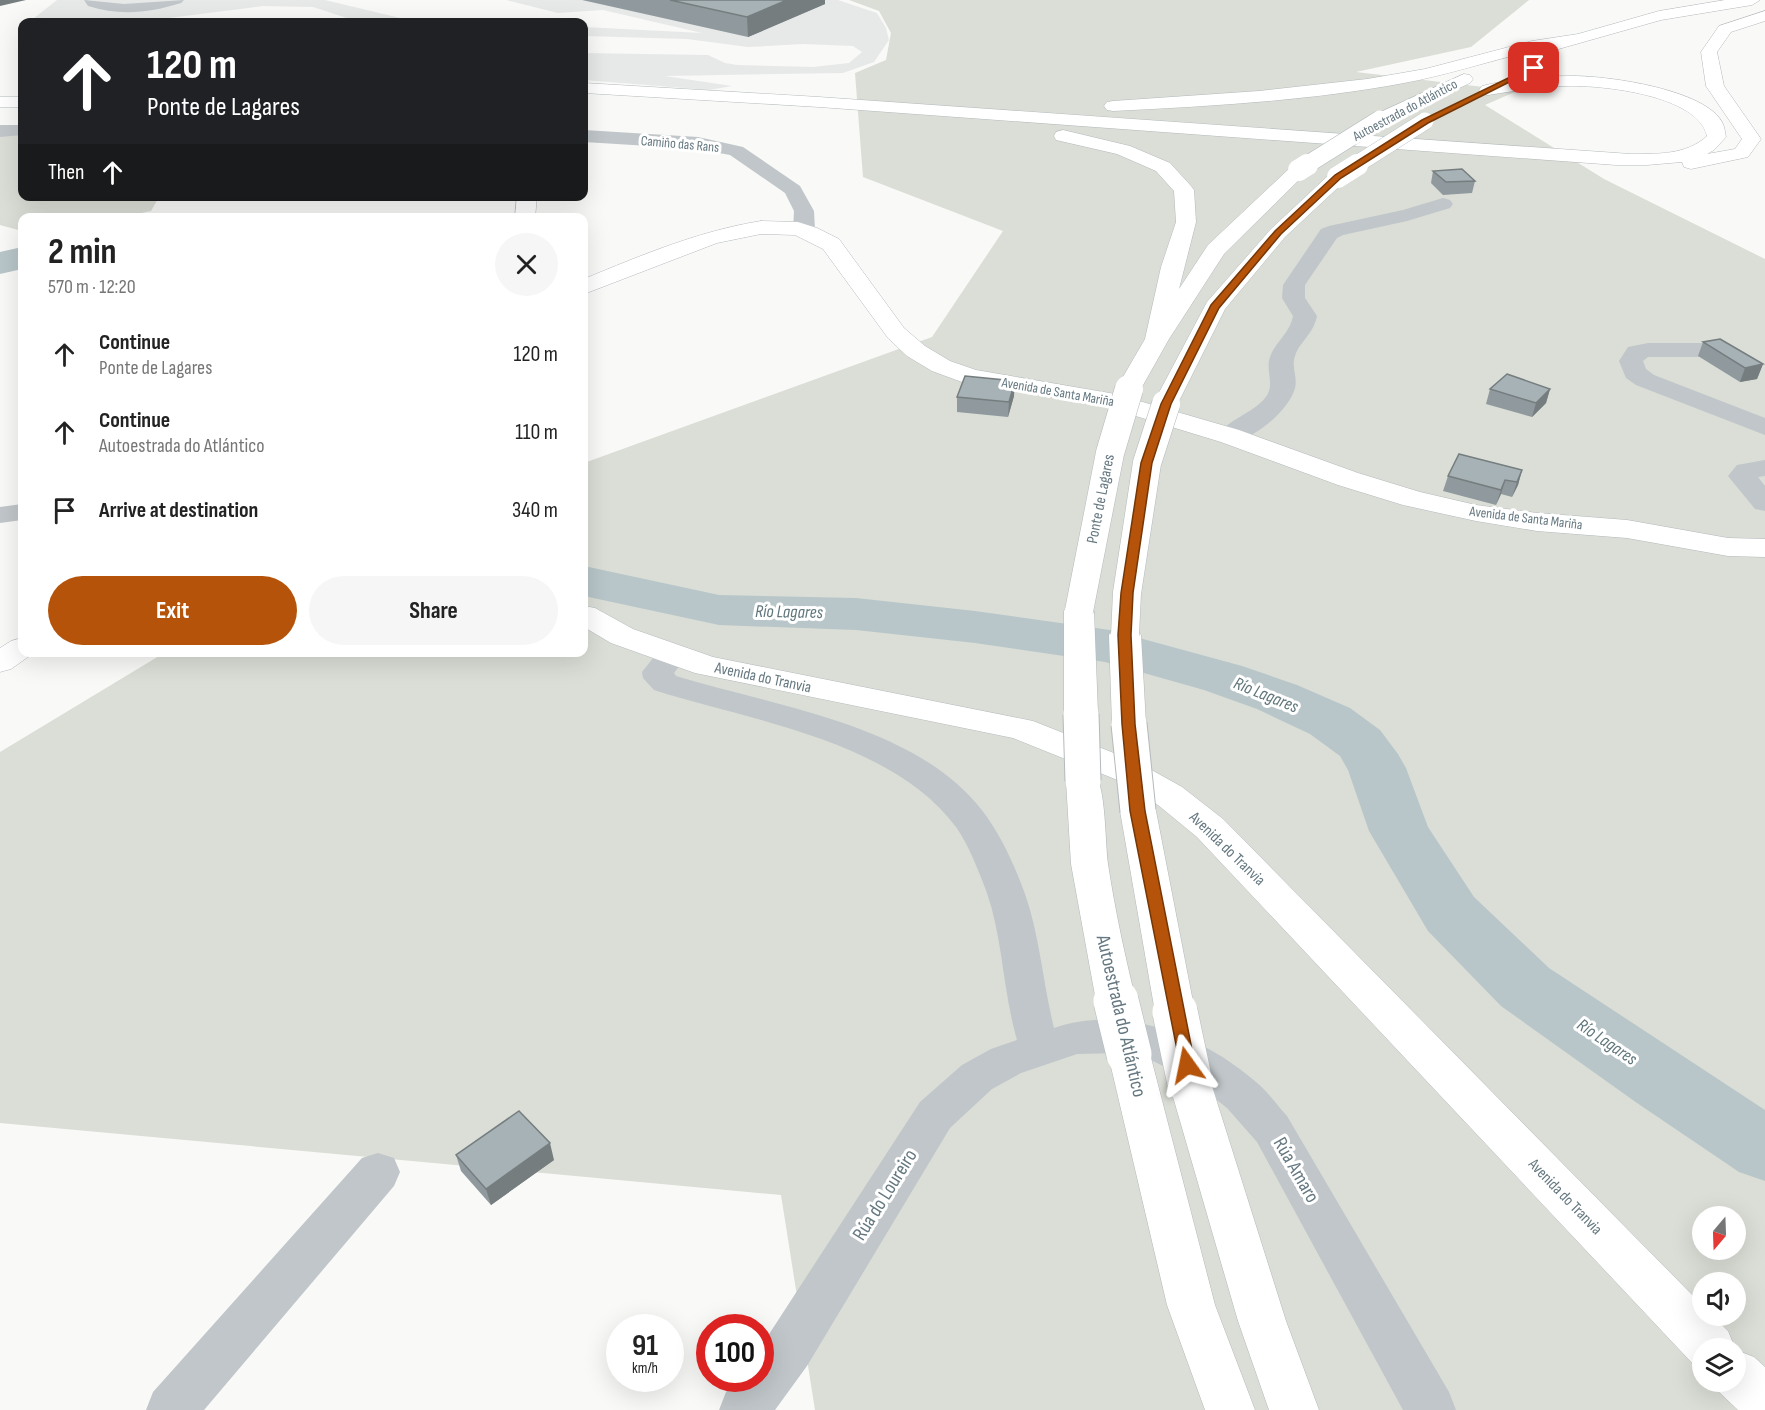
<!DOCTYPE html>
<html lang="en">
<head>
<meta charset="utf-8">
<style>
  body { margin:0; font-family:"Sofia Sans Condensed",sans-serif; background:#f6f6f6; color:#222; height:100vh; display:flex; flex-direction:column; font-size:22px; white-space:nowrap }
  * { box-sizing:border-box; margin:0 }
  p { font-size:20px; color:#767676 }
  .icon { flex:none; width:33px; height:33px; fill:none; stroke:currentColor; stroke-width:2; stroke-linecap:round; stroke-linejoin:round }
  .map { position:relative; flex:1; overflow:hidden }
  .drawer { position:absolute; left:18px; top:213px; width:570px; height:444px; display:flex; flex-direction:column; background:#fff; border-radius:12px; box-shadow:0 6px 24px #0002 }
  .drawer>* { flex:none }
  .guide { position:absolute; left:18px; top:18px; width:570px; height:183px; border-radius:12px; box-shadow:0 6px 24px #0002; background:#202124; color:#fff; overflow:hidden }
  .needle { width:39px; rotate:199deg }
  .tools { position:absolute; left:1692px; top:1206px; display:grid; gap:12px }
  .tools a { display:grid; place-items:center; width:54px; height:54px; border-radius:50%; background:#fff; box-shadow:0 6px 24px #0002; font-size:30px }
  .speed { position:absolute; left:606px; top:1314px; display:flex; gap:12px; font-size:30px; font-weight:700; text-align:center }
  .speed>* { display:grid; place-content:center; width:78px; height:78px; border-radius:50%; background:#fff; box-shadow:0 6px 24px #0002; line-height:1 }
  .speed small { font-size:15px; font-weight:400 }
  .speed .limit { border:9px solid #d22; background:#fff; color:#111 }
  .pin { position:absolute; display:grid; place-items:center; width:51px; height:51px; color:#fff; margin:-26px; border-radius:12px; box-shadow:0 3px 9px #0006 }
  .me { position:absolute; width:66px; margin:-33px; rotate:348deg; stroke-linejoin:round; filter:drop-shadow(0 0 4px #0008) }
  .turn { display:flex; align-items:center; gap:21px; height:126px; padding:0 30px; font-size:27px }
  .turn .icon { width:78px; height:78px; stroke-width:2.5 }
  .turn b { display:block; font-size:42px; line-height:51px }
  .then { display:flex; align-items:center; height:57px; padding:0 30px; background:#0003; gap:12px; font-size:22px }
  .round { display:grid; place-items:center; flex:none; width:63px; height:63px; border-radius:32px; background:#f6f6f6 }
  .summary { display:flex; align-items:center; justify-content:space-between; height:102px; padding:0 30px }
  h1 { font-size:36px; font-weight:700; line-height:45px }
  .cta { display:flex; gap:12px; margin-top:auto; padding:12px 30px }
  .cta a { flex:1; height:69px; border-radius:36px; background:#b45309; color:#fff; font-size:24px; font-weight:700; line-height:69px; text-align:center }
  .cta a+a { background:#f6f6f6; color:#222 }
  ul { padding:0; list-style:none }
  li { display:flex; align-items:center; gap:18px; height:78px; padding:0 30px }
  li div { flex:1 }
  li b { display:block; font-size:22px }
  li em { font-style:normal }
  .map>svg:first-child { display:block }
  .built { fill:#e7e9e8 }
  .green { fill:#daded6; fill-rule:evenodd }
  .lines { fill:none; stroke-linecap:round; stroke-linejoin:round }
  .river { fill:#b8c6c9; fill-rule:evenodd }
  .major-casing { stroke:#b4babd; stroke-width:1 }
  .highway-casing { stroke:#b4b9bc; stroke-width:1 }
  .minor { fill:#c0c6c9; fill-rule:evenodd }
  .major { fill:#fff; fill-rule:evenodd }
  .highway { fill:#fff; fill-rule:evenodd }
  .highway-bridge-far4-casing { stroke:#b4b9bc; stroke-width:18; stroke-linecap:butt }
  .highway-bridge-far3-casing { stroke:#b4b9bc; stroke-width:22; stroke-linecap:butt }
  .highway-bridge-far2-casing { stroke:#b4b9bc; stroke-width:29; stroke-linecap:butt }
  .highway-bridge-far1-casing { stroke:#b4b9bc; stroke-width:37; stroke-linecap:butt }
  .highway-bridge-casing { stroke:#b4b9bc; stroke-width:46; stroke-linecap:butt }
  .highway-bridge-far4 { stroke:#fff; stroke-width:17 }
  .highway-bridge-far3 { stroke:#fff; stroke-width:22 }
  .highway-bridge-far2 { stroke:#fff; stroke-width:28 }
  .highway-bridge-far1 { stroke:#fff; stroke-width:35 }
  .highway-bridge { stroke:#fff; stroke-width:45 }
  .wall { fill:#90999d }
  .shaded-wall { fill:#757d7f }
  .building { fill:#a7b2b6; stroke:#757d7f; stroke-width:1.5 }
  .route { fill:#b45309; stroke:#753606; stroke-width:1.5 }
  .labels { text-anchor:middle; dominant-baseline:central; stroke-width:6; stroke-linejoin:round; paint-order:stroke }
  .far-street-label { font-size:14px; fill:#657881; stroke:#fff }
  .street-label { font-size:16px; fill:#657881; stroke:#fff }
  .water-label { font-size:18px; font-style:italic; fill:#60767b; stroke:#fff }
  .near-street-label { font-size:20px; fill:#657881; stroke:#fff }
</style>
</head>
<body>
<div class="map">
<svg width="1765" height="1410" viewBox="0 0 1765 1410">
  <rect width="100%" height="100%" fill="#f9f9f7"/>
  <path class="built" d="M57,0h268l92,22h-58l-46,-15 -50,-1 -126,16h-108z
    M506,0h332l39,13 9,15 3,12 -15,22 -31,11 -178,3 67,10 -23,4 -125,-10v-27l124,2 17,8 12,2 76,2 36,-4 13,-11 -9,-6 -50,-2 -55,3 -61,-8 -103,-3v-9l118,6 -99,-23 -45,3z"/>
  <path class="green" d="M849,0h680l-58,47 -115,25 161,19 -32,14 119,74 161,80v1151h-950l-34,-215 -781,-72v-371l164,-99 420,-1v-189l348,-126 71,-106 -140,-54 -8,-104 31,-13 5,-27 -12,-22zM1702,1216h34v34h-34zM1702,1282h34v34h-34zM1702,1348h34v34h-34z
    M0,129h22v67l137,1 -8,14 -28,6 -101,1v13l-22,-6z"/>
  <g class="lines">
    <path class="river" d="M22,247v22l-22,5v-22z
      M584,566l135,29 137,3 119,13 135,19 132,36 55,19 53,23 30,22 18,24 8,14 22,59 46,70 75,71 216,142v71l-26,-9 -102,-69 -136,-97 -73,-75 -59,-100 -21,-61 -8,-14 -30,-22 -53,-25 -53,-19 -99,-28 -130,-19 -119,-13 -137,-5 -135,-29z"/>
    <g class="major-casing">
      <path id="major" d="M0,97h22v10h-22z
        M517,196h20l-2,22h-20z
        M761,221l37,1 19,6 22,11 65,89 21,18 25,15 26,9 139,24 124,36 119,43 62,19 56,13 61,8 90,7 101,18 37,1v18l-37,-1 -101,-18 -90,-7 -61,-10 -73,-16 -65,-20 -117,-43 -118,-36 -141,-24 -30,-11 -25,-15 -19,-18 -65,-89 -28,-14 -34,-1 -44,9 -133,51v-15c58,-24 115,-48 177,-58z
        M584,606l11,2 38,21 80,28 320,64 106,42 43,24 41,32 479,486v11h11l15,15 7,17h-33v20l-8,-3 -497,-528 -39,-32 -43,-26 -102,-41 -318,-65 -84,-30 -27,-16z
        M22,638v14h13l-24,17 -11,3v-24l11,-7z
        M1736,1350l18,7 11,10v43h-27l-20,-19 -4,-9h22z"/>
    </g>
    <g class="highway-casing">
      <path id="highway" d="M1725,0h35l-8,5 -91,15 -106,30 -7,-3 -16,4c-43,10 -85,24 -128,32 -96,18 -194,23 -291,28l-6,-1 -3,-4 3,-4 6,-1 146,-10 108,-12 58,-10 107,-28 46,-7 81,-23z
        M1765,11v10l-34,11 -14,20 7,34 37,53 -13,18 -57,12 -7,-2 -2,-5 -35,3h-31l-797,-58 -235,-14v-10l235,14 812,57c26,0 56,1 76,-18 -9,-41 -105,-51 -140,-50 -27,1 -53,5 -79,9l-6,-1 -3,-4 3,-4c28,-7 58,-10 87,-10 34,-1 139,13 154,48 2,4 2,9 3,13l-12,13 -7,4 28,-5 7,-10 -36,-53 -5,-34 18,-26z
        M1464,74l6,1 3,4 -3,4 -84,40h-12l-3,-4 3,-4z
        M1063,130l67,16 40,17 21,23 3,4 2,32 -17,67 29,-44 84,-79h14l3,4 -85,84 -55,85 -31,55 -9,3 -9,-3 -4,-5 29,-50 16,-72 15,-45 -2,-31 -18,-20 -39,-17 -61,-14 -2,-4 2,-4z
        M1338,171l7,2 3,4 -3,4 -60,56 -60,72 -50,100 -9,3 -9,-3 -4,-5 54,-102 64,-73 60,-56z
        M1079,602l11,2 4,7 4,103 -5,8 -12,3 -12,-3 -5,-8v-103l4,-7z
        M1125,625l11,3 5,7 5,89 -5,8 -12,3 -12,-3 -5,-8 -3,-89 5,-7z
        M1083,769l12,4c11,17 10,68 13,91 7,46 17,92 28,137l-6,11 -14,5 -14,-5 -6,-11 -25,-137 -5,-83 5,-8z
        M1138,799l13,3 5,9 39,201 -6,11 -14,5 -14,-5 -6,-11 -35,-201 5,-9z
        M1129,1037l15,5 6,12 65,251 40,105h-50l-38,-105 -59,-251 6,-12z
        M1190,1065l15,6 6,12 75,238 33,89h-50l-31,-89 -69,-238 6,-12z"/>
    </g>
    <path class="minor" d="M84,0l40,4 60,-4 -3,3c-32,10 -61,13 -93,3z
      M0,125h22v10l-22,2z
      M584,130l114,7 45,10 57,39 14,25 1,19 -4,4 -7,2 -7,-2 -4,-4 1,-19 -9,-18 -55,-38 -32,-6 -114,-7z
      M1443,198l7,2 3,4 -3,4 -43,13 -64,14 -6,3 -32,47v13l12,18c-4,19 -17,25 -22,40 -4,11 3,22 0,32 -6,24 -50,60 -74,54l-4,-6c11,-17 35,-22 48,-38 11,-13 0,-27 5,-41 6,-16 20,-24 23,-41l-11,-18 1,-13 38,-56 8,-3 74,-16z
      M1648,343h64l9,2 3,5 -3,5 -9,2h-64l-5,4 3,8 8,6 111,43v17l-129,-50 -10,-7 -7,-17 9,-14z
      M1765,460v16l-7,1 7,9v25l-10,-2 -27,-33 9,-11z
      M22,504v16l-22,3v-16z
      M672,645l11,3 5,7 -14,18 2,3c98,30 238,48 305,133 19,24 34,57 44,85 15,43 18,90 29,134 70,-24 149,8 202,54 12,10 21,23 31,34l162,276 7,18h-53l-146,-268 -30,-34 -34,-27 -40,-20 -33,-8 -43,1 -56,19 -29,16 -42,39 -143,238 -32,44h-56l7,-18 11,-14h23v-30l160,-246 42,-37 29,-16 26,-9c-14,-48 -14,-100 -30,-147 -8,-21 -18,-48 -31,-66 -65,-87 -205,-106 -302,-137l-11,-12 -1,-6 19,-24z
      M378,1153l16,5 6,14 -6,14 -190,224h-58l7,-18 209,-234z"/>
    <use href="#major" class="major"/>
    <use href="#highway" class="highway"/>
    <g class="highway-bridge-far4-casing">
      <path id="highway-bridge-far4" d="M1305,166l75,-47
        M1354,166l71,-45"/>
    </g>
    <g class="highway-bridge-far3-casing">
      <path id="highway-bridge-far3" d="M1299,170l8,-5
        M1338,177l19,-12"/>
    </g>
    <g class="highway-bridge-far2-casing">
      <path id="highway-bridge-far2" d="M1079,611l31,-158 19,-64
        M1125,635l2,-42 20,-130 19,-59"/>
    </g>
    <g class="highway-bridge-far1-casing">
      <path id="highway-bridge-far1" d="M1081,714l2,67
        M1129,724l9,87"/>
    </g>
    <g class="highway-bridge-casing">
      <path id="highway-bridge" d="M1116,1001l13,53
        M1175,1012l15,71"/>
    </g>
    <use href="#highway-bridge-far4" class="highway-bridge-far4"/>
    <use href="#highway-bridge-far3" class="highway-bridge-far3"/>
    <use href="#highway-bridge-far2" class="highway-bridge-far2"/>
    <use href="#highway-bridge-far1" class="highway-bridge-far1"/>
    <use href="#highway-bridge" class="highway-bridge"/>
  </g>
  <path class="wall" d="M582,0h243v4l-77,33z
    M1433,171l42,10 -3,12 -29,2 -12,-12z
    M1703,342l60,22 -6,15 -17,3 -42,-26z
    M1490,389h60l-4,14 -14,14 -46,-13z
    M1014,396l-6,21 -51,-5v-15z
    M1522,470l-4,15 -6,12 -11,-3 -5,11 -53,-14 5,-15z
    M456,1155l98,5 -63,45 -30,-34z"/>
  <path class="shaded-wall" d="M0,0h26l-26,6z
    M787,0h38v4l-77,33 -1,-20z
    M1763,364l-6,15 -17,3 5,-14z
    M1015,381l-1,15 -6,21 1,-15z
    M1550,389l-4,14 -14,14 4,-14z
    M1522,470l-4,15 -6,12 5,-15z
    M1505,480l-4,14 -5,11 5,-15z
    M550,1143l4,17 -63,45 -5,-16z"/>
  <path class="building" d="M670,0h117l-40,17z
    M1462,169l13,12 -29,1 -13,-11z
    M1720,339l43,25 -18,4 -42,-26z
    M1507,374l43,15 -14,14 -46,-14z
    M965,376l50,5 -6,21 -52,-5z
    M1459,454l63,16 -5,12 -12,-2 -4,10 -53,-14z
    M519,1111l31,32 -64,46 -30,-34z"/>
  <path class="route" d="M1531,67l6,1 -109,55 -87,55 -60,56 -62,74 -48,96 -19,59 -19,130 -2,42 4,89 10,87 50,254 -2,5 -6,2 -6,-2 -51,-259 -8,-87 -4,-89 3,-42 20,-130 20,-59 50,-99 64,-74 60,-56 87,-55z"/>
  <g class="labels">
    <g class="far-street-label">
      <text transform="translate(1405 110) rotate(-28)">Autoestrada do Atlántico</text>
      <text transform="translate(680 144) rotate(5)">Camiño das Rans</text>
      <text transform="translate(1058 392) rotate(10)">Avenida de Santa Mariña</text>
      <text transform="translate(1526 518) rotate(7)">Avenida de Santa Mariña</text>
    </g>
    <g class="street-label">
      <text transform="translate(1101 499) rotate(-79)">Ponte de Lagares</text>
      <text transform="translate(763 678) rotate(12)">Avenida do Tranvia</text>
      <text transform="translate(1227 849) rotate(44)">Avenida do Tranvia</text>
      <text transform="translate(1565 1197) rotate(46)">Avenida do Tranvia</text>
    </g>
    <g class="water-label">
      <text transform="translate(789 612) rotate(1)">Río Lagares</text>
      <text transform="translate(1266 695) rotate(22)">Río Lagares</text>
      <text transform="translate(1607 1042) rotate(34)">Río Lagares</text>
    </g>
    <g class="near-street-label">
      <text transform="translate(1121 1016) rotate(77)">Autoestrada do Atlántico</text>
      <text transform="translate(1296 1170) rotate(60)">Rúa Amaro</text>
      <text transform="translate(885 1195) rotate(-58)">Rúa do Loureiro</text>
    </g>
  </g>
</svg>
<div class="tools">
<a><svg class="needle" viewBox="-14 -14 28 28"><path d="M0-13l5 13h-10z" fill="#e53935"/><path d="M0 13l5-13h-10z" fill="#767676"/></svg></a>
<a><svg class="icon" aria-label="sound" viewBox="0 0 24 24"><path d="M4 9h4l5-4v14l-5-4H4zM17 9q2 3 0 6"/></svg></a>
<a><svg class="icon" aria-label="layers" viewBox="0 0 24 24"><path d="M12 4l9 5-9 5-9-5zM3 14l9 5 9-5"/></svg></a>
</div>
<div class="speed"><div>91<small>km/h</small></div><div class="limit">100</div></div>
<div class="pin" style="left:1534px;top:68px;background:#d93025"><svg class="icon" aria-label="arrive" viewBox="0 0 24 24"><path d="M6 21V4h12l-3 4 3 4H6"/></svg></div>
<svg class="me" style="left:1187px;top:1065px" viewBox="-20 -20 40 40"><path d="M0-17L14 15 0 8-14 15z" fill="#b45309" stroke="#fff" stroke-width="4"/></svg>
<div class="guide">
<div class="turn"><svg class="icon" aria-label="ahead" viewBox="0 0 24 24"><path d="M12 20V5M6 11l6-6 6 6"/></svg><div><b>120 m</b>Ponte de Lagares</div></div>
<div class="then">Then<svg class="icon" aria-label="ahead" viewBox="0 0 24 24"><path d="M12 20V5M6 11l6-6 6 6"/></svg></div>
</div>
<section class="drawer">
<div class="summary"><div><h1>2 min</h1><p>570 m · 12:20</p></div><a class="round"><svg class="icon" aria-label="close" viewBox="0 0 24 24"><path d="M6 6l12 12M18 6L6 18"/></svg></a></div>
<ul>
<li><svg class="icon" aria-label="ahead" viewBox="0 0 24 24"><path d="M12 20V5M6 11l6-6 6 6"/></svg><div><b>Continue</b><p>Ponte de Lagares</p></div><em>120 m</em></li>
<li><svg class="icon" aria-label="ahead" viewBox="0 0 24 24"><path d="M12 20V5M6 11l6-6 6 6"/></svg><div><b>Continue</b><p>Autoestrada do Atlántico</p></div><em>110 m</em></li>
<li><svg class="icon" aria-label="arrive" viewBox="0 0 24 24"><path d="M6 21V4h12l-3 4 3 4H6"/></svg><div><b>Arrive at destination</b></div><em>340 m</em></li>
</ul>
<div class="cta"><a>Exit</a><a>Share</a></div>
</section>
</div>
</body>
</html>
